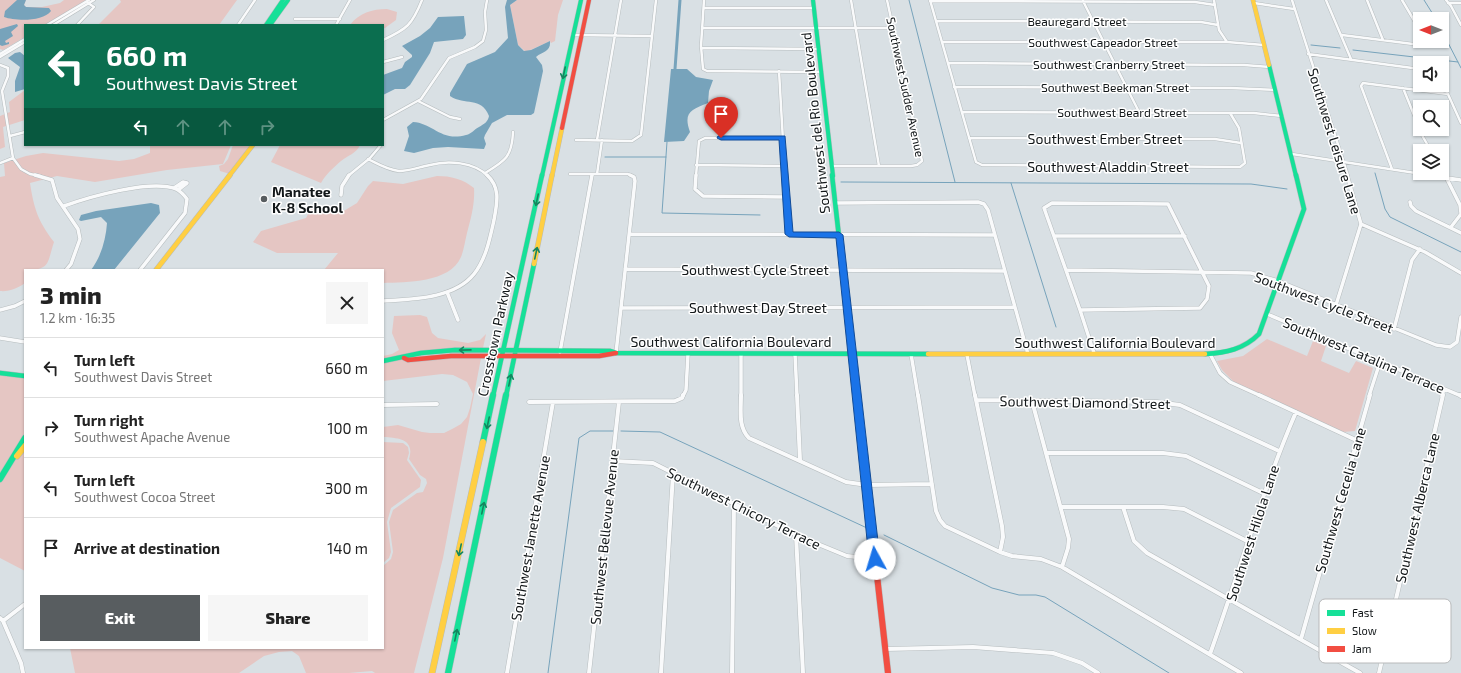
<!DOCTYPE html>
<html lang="en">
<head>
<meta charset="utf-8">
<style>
  body { margin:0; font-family:"Exo 2",sans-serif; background:#f6f6f6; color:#222; height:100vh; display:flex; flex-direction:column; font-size:15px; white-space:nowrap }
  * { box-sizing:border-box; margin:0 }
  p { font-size:13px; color:#767676 }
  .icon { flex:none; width:22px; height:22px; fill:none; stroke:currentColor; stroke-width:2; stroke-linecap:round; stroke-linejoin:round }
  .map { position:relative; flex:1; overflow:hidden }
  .details { position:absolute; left:24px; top:269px; width:360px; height:380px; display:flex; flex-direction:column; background:#fff; border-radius:0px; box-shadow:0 1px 3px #0004 }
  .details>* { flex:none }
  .hud { position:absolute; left:24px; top:24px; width:360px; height:122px; border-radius:0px; box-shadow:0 1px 3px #0004; background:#0b6e4f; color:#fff; overflow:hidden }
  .needle { width:26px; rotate:270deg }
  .controls { position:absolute; left:1413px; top:12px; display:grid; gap:8px }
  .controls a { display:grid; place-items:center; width:36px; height:36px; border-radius:0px; background:#fff; box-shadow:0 1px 3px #0004; font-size:20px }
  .pin { position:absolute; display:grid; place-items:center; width:34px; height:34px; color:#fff; margin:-41px -17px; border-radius:50% 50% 50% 0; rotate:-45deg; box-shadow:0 0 4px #0007 }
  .pin .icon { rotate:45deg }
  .me { position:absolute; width:44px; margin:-22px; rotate:354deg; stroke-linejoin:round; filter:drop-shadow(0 0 3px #0008) }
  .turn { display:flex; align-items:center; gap:14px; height:84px; padding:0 16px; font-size:18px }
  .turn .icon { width:52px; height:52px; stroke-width:2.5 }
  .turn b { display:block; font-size:28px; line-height:34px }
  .lanes { display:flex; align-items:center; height:38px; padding:0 16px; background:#0003; justify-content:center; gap:20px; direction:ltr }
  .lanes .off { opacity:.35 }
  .round { display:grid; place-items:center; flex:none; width:42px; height:42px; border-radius:0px; background:#f6f6f6 }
  .headline { display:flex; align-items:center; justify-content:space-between; height:68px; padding:0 16px }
  h1 { font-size:24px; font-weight:800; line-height:30px }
  .button { display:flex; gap:8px; margin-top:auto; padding:8px 16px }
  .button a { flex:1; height:46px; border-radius:0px; background:#585d60; color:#fff; font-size:16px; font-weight:800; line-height:46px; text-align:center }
  .button a+a { background:#f6f6f6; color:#222 }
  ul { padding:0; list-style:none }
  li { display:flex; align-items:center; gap:12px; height:60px; padding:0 16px; border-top:1px solid #e0e0e0 }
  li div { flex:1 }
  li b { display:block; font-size:15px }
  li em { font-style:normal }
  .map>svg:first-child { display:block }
  .green { fill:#e5c6c3 }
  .water { fill:#77a3bb }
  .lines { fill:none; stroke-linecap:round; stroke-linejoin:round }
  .stream { stroke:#77a3bb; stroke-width:1 }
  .canal { stroke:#77a3bb; stroke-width:3 }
  .street-far2-casing { stroke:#b6bcbe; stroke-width:3.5 }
  .street-far1-casing { stroke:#b6bcbe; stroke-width:4.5 }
  .street-casing { stroke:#b6bcbe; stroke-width:5 }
  .fast-far2-casing { stroke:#b6bcbe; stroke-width:5 }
  .fast-far1-casing { stroke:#b6bcbe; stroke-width:5.5 }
  .fast-casing { stroke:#b6bcbe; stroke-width:7 }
  .slow-far2-casing { stroke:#b6bcbe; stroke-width:5 }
  .slow-far1-casing { stroke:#b6bcbe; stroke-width:5.5 }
  .slow-casing { stroke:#b6bcbe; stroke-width:7 }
  .jam-far2-casing { stroke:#b6bcbe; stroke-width:5 }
  .jam-far1-casing { stroke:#b6bcbe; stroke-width:5.5 }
  .jam-casing { stroke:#b6bcbe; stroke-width:7 }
  .street-far2 { stroke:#f9fafb; stroke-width:2.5 }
  .street-far1 { stroke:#f9fafb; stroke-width:3.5 }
  .street { stroke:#f9fafb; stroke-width:4 }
  .fast-far2 { stroke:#16e098; stroke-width:4 }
  .fast-far1 { stroke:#16e098; stroke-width:4.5 }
  .fast { stroke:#16e098; stroke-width:6 }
  .slow-far2 { stroke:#ffcf43; stroke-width:4 }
  .slow-far1 { stroke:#ffcf43; stroke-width:4.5 }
  .slow { stroke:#ffcf43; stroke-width:6 }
  .jam-far2 { stroke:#f24e42; stroke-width:4 }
  .jam-far1 { stroke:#f24e42; stroke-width:4.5 }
  .jam { stroke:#f24e42; stroke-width:6 }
  .oneway { stroke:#14865f }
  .route { fill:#1a73e8; stroke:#114b97 }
  .poi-dot { fill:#585d60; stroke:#fff; stroke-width:1.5 }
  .labels { text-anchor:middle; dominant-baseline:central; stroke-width:3; stroke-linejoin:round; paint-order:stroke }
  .far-street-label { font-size:12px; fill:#121719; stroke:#fff }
  .street-label { font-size:14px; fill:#121719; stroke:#fff }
  .poi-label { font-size:14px; font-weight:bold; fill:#121719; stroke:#fff; text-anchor:start }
  .key { fill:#fff; stroke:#b8b9ba; stroke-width:1 }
  .key-label { font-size:11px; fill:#121719 }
</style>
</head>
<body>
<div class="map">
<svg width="1461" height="673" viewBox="0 0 1461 673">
  <rect width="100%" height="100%" fill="#d9e0e4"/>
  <path class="green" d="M0,0h26l-2,5 2,2h16l18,-4 4,-3h22l-41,25h-20v12l-22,13 -3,-1z
    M120,0h117l-18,25h-121l23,-23z
    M517,0h46l-5,15 -3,26 -4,2 -1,-2 -2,1 -22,10 -8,-7 -8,-40z
    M387,9l10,3 -1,8 -11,8h-2v-3h-33c9,-12 22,-16 37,-16z
    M25,90v30l-22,7 2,20 -5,2v-33l10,-4 -1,-10z
    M150,145h81l-8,19 -56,6 -72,12 -38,-6 -27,7c4,26 8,38 24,59 -7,21 -3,28 -29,28v13c-7,5 -16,9 -25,8v-114l5,-1 -1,-13 22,-7 17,-3 76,8 15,-2 16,-6z
    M233,145h18l-21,29 -10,-3 -1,-5 5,-2 4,-5z
    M280,145h80c-3,8 -13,11 -19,16 -8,7 -15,13 -20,22l-50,-21z
    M437,176c14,0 26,3 37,12 1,16 -3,30 -7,45 -2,8 -3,17 -6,24 -11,26 -55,25 -78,26v-13h-59l14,-17h-61l-24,-11 8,-11 45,-13 8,-15 18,10 10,-1 15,-9 11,-17 5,-5 30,3z
    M420,315l7,2 5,16 6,5 30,5 12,-3 6,-6 -3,14 -62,3 -38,9v-4l9,-2 7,-4 -7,-17 2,-17z
    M1267,339l40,17 6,-15 13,5 -5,15 28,12 7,-12 17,7 -18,63 -12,1 -109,-50 -12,-12 -5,-9 26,-5z
    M450,358h31l-38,200 -29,115h-39l-3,-2 -23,2h-43l-7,-17 -7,-5 -13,1 -15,4 -25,17h-164l-5,-25h313v-82l8,-7 2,-7 -4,-30 4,-12 24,-17 6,-1 4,-9 -1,-4 -6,-4 -11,-16c6,-20 -10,-21 -26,-22v-10l15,-2 24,7 8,1h14l10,-5 7,-4 6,-7 3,-9 3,-14 -6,-12 -14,-7 -11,-1 -59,7v-18l20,-4z
    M0,375l25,3v193l-25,-13z
    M383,442l20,1 5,4 1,6 -2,7 14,20 -1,7 -29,21 -4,14 4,30 -2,6 -6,5z"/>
  <path class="water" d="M17,0h9l-2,5 2,2 23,1 2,3c-8,11 -36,10 -47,6l1,-6z
    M507,0h10l-7,5 8,40 6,6 7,-1 19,-9c1,11 -7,10 -14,16l6,8 1,6 -9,42 -3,2h-24l-15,8 -7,12 -1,3 2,6 -2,5 -36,-2 -15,1 -19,5 -10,-2 5,-15 -2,-9 6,-5c20,1 28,20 53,13 6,-1 8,-6 13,-8 5,-3 9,-5 10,-11 -8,-20 -24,-10 -39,-20v-3l17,-29 28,-12 13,-14 -3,-31z
    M464,16l2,19 -3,4 -29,3 -4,11 -20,32 -5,4h-10l-12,6v-20l19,-7 3,-6 7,-5v-2l-10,-9 18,-10 10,-8 8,-11z
    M17,24l1,2 -7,6 2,4 -8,5 1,2 3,-1v2l-7,2 -2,-1v-16z
    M20,52l5,4v33l-10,3v-11l5,-14 -12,-9 7,-5z
    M671,69h16l9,8 17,3 -4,11 -1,12c-17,7 -25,9 -18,29l-6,9 -20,1z
    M151,203l8,2 1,8 -46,57h-23c10,-13 15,-31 16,-47l-6,-6 -20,4 -2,-1 2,-5 15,-4z"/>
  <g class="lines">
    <path class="stream" d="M909,0l46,182
      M1424,0l12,19
      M1442,31l19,37
      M1311,45l29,3
      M1353,50l105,12
      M667,142l-5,71 98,2
      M605,157h61
      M1375,173l10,36 5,8 71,35
      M841,182l410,2 36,5
      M1011,183l45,144
      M621,431l39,1 207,96
      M884,535l108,53 27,7h17l9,2 124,76
      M548,673l31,-235 11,-7h23"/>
    <path class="canal" d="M675,69l5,-69"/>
    <g class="street-far2-casing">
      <path id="street-far2" d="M704,0l-3,46 2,23 4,2 115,1
        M851,0l28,166
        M930,0l46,162 6,3 258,2 5,-4 -6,-35 -9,-15
        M1214,0l5,30 8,12
        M1292,0l56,176
        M1326,0l25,59
        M1367,0l16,40
        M1402,0l13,22 5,13
        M1446,0l5,6 10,19
        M930,1l265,1 20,3
        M1083,1l56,111
        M1254,3l40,6
        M1448,3h13
        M704,8h110
        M295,19h45
        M936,21l265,1 17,3
        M47,25l42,-25
        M53,25l41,-25
        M77,25l17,-18 -6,-4
        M238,25l17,-25
        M336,25l14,-25
        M703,28h191
        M573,35l79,1
        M1342,35l79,10 1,-4
        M383,40c24,-11 29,-15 39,-40
        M942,42h285l37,3
        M702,48l116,1
        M0,54l25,-15
        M1308,54l112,15
        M0,57l25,-15
        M383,62l19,-5
        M948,63l296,2 26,2
        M0,65l8,3v8l-6,15 11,67 8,11 9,5 10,2
        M779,71l6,105
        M1442,81l19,42
        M954,87l277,1 44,2
        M1403,88l20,49 8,14
        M418,101l32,16 10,2
        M962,112l292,1 28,3
        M383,120l38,-21 28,-41 26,-11 8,-6 3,-11 -1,-18 2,-12
        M10,136l15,-4
        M969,138l246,1 26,4
        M576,140l56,1 9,-6 15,-135
        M597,140l24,-140
        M1292,154l143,22
        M368,159c10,5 20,11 31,12 11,0 20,-4 31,-6 18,-5 44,-3 58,11
        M0,163l13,-5
        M696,165l88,1
        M831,166h80l6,-1 5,-4 -35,-161
        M1442,168l4,8
        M1392,169l-31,-83 2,-3 85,11
        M485,173c20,-12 27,-16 28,-41
        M570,174h58l4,2
        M597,174l5,-34
        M348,176l22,-18 11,-13
        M592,176v-2
        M696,176l3,-35 6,-3h78"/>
    </g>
    <g class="street-far1-casing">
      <path id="street-far1" d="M35,175l17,5 5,18 21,31 2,10 -9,25 -5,6
        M696,175l-1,14 8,7 84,1
        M785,175l4,59
        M1428,175l33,5
        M1445,175l15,30 1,8
        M174,188l9,-6 4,1 -9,7
        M341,195l1,-9 7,-11
        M1410,202l1,4 5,5 45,22
        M836,203l142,-1 6,2 4,6 40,144
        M1052,203l116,1 41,82 -2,13 -7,9 -120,2 -36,-102z
        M64,206c25,-9 87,-27 112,-17 4,2 8,6 11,10l-2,14 -45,57
        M1361,224l64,28 36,21
        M1451,227l10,-13
        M630,234l365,1
        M1054,236h131
        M625,269l380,2
        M1066,270l185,3 27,8 158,64 14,2 7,-5 4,-25
        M447,292l11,28
        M383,301c29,-2 71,-2 91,-27 12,-15 16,-36 20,-54 3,-17 7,-32 -7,-45
        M1336,305l25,-81 -14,-49
        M621,308l394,-1
        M0,310l15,-4 10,-5
        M1080,310l14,43
        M1267,314l194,82
        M1394,329l18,-69 8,-11
        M0,338l25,4
        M560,352l32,-177
        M616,353l19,-172 -1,-4 -4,-2
        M741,354v42
        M795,354l2,42
        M911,354l7,42
        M1210,354l10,19 10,9 31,14
        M967,355l8,41
        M683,396l3,-6 2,-36
        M1369,396l11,-34
        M1442,396l2,-7"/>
    </g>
    <g class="street-casing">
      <path id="street" d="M741,395c0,16 -3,32 8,43l97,44 21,3 65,-1
        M797,395l3,65
        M918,395l18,116 4,9 5,6 55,26 12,4 29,3 21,8 179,106
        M975,395l27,131 1,11 -3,15
        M1259,395l97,45
        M1460,395l1,1
        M976,400l181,2 23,3 99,46
        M1032,401l37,138 -1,9 -6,19
        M529,402l146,-1 7,-3 1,-3
        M383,405l54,-1
        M1046,453h117l23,3 79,38
        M613,461l40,2 143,72 51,21 28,3
        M1061,507h102l21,2 63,32
        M1123,507l11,34 13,12 213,120
        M796,535l7,138
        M0,618l3,3 18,42 2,10
        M3,621l22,-17
        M1301,639l69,-244
        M886,649l87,-2 80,6 29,10 16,10
        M1210,654c29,-81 52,-163 86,-242
        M507,673l46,-271
        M589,673l30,-271
        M661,673l12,-199
        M732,673l2,-169
        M1379,673l64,-278"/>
    </g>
    <g class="fast-far2-casing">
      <path id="fast-far2" d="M813,0l20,176
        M266,25l17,-25
        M270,25l18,-25
        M1269,65l27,111
        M542,176l39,-176"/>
    </g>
    <g class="fast-far1-casing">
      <path id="fast-far1" d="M832,175l25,221
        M1205,354c21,-1 39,-5 54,-20l45,-125 -8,-34
        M383,361l38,-8 34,-3 155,1 6,2 312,1
        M0,373l25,3
        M493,396l49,-221
        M506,396l28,-132"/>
    </g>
    <g class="fast-casing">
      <path id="fast" d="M857,395l9,83
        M483,442l10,-47
        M0,479l25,-41
        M448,673l58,-278"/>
    </g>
    <g class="slow-far2-casing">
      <path id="slow-far2" d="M1253,0l16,65
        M229,176l24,-31
        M552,176l10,-48"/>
    </g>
    <g class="slow-far1-casing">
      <path id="slow-far1" d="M534,264l18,-89
        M156,270l74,-95
        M928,354h277"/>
    </g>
    <g class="slow-casing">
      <path id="slow" d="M17,456l8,-10
        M432,673l51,-231"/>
    </g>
    <g class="jam-far2-casing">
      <path id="jam-far2" d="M562,128l27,-128"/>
    </g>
    <g class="jam-far1-casing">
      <path id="jam-far1" d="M404,358l4,2 43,-4h148l17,-3"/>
    </g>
    <g class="jam-casing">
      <path id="jam" d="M866,478l22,195"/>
    </g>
    <use href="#street-far2" class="street-far2"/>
    <use href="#street-far1" class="street-far1"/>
    <use href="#street" class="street"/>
    <use href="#fast-far2" class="fast-far2"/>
    <use href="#fast-far1" class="fast-far1"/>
    <use href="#fast" class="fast"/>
    <use href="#slow-far2" class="slow-far2"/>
    <use href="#slow-far1" class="slow-far1"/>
    <use href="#slow" class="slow"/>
    <use href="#jam-far2" class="jam-far2"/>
    <use href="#jam-far1" class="jam-far1"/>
    <use href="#jam" class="jam"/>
  </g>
  <defs><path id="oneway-shaft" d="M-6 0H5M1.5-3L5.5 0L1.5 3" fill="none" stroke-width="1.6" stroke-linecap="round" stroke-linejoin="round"/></defs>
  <g class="oneway">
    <use href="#oneway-shaft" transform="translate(564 73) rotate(102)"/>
    <use href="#oneway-shaft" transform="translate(537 200) rotate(102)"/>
    <use href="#oneway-shaft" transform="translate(536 253) rotate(-78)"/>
    <use href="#oneway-shaft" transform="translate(465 350) rotate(179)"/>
    <use href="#oneway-shaft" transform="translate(510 380) rotate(-78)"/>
    <use href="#oneway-shaft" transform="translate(488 423) rotate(102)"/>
    <use href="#oneway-shaft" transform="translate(483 508) rotate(-78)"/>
    <use href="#oneway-shaft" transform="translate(460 550) rotate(102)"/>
    <use href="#oneway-shaft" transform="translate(456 635) rotate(-78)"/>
  </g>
  <path class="route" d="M718,136h67l8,96h46l4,3 37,324 -1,4 -4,2 -4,-2 -2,-4 -33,-321 -47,-1 -4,-3 -6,-94h-58l-4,-2z"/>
  <circle class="poi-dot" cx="264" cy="199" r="4"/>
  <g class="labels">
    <g class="far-street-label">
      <text x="1077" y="21">Beauregard Street</text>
      <text x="1103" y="42">Southwest Capeador Street</text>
      <text x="1109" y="64">Southwest Cranberry Street</text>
      <text transform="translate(906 87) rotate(78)">Southwest Sudder Avenue</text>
      <text x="1115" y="87">Southwest Beekman Street</text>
      <text x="1122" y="112">Southwest Beard Street</text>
    </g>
    <g class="street-label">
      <text transform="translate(815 123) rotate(-96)">Southwest del Rio Boulevard</text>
      <text x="1105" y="138">Southwest Ember Street</text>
      <text transform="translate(1335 141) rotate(73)">Southwest Leisure Lane</text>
      <text x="1108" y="166">Southwest Aladdin Street</text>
      <text x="755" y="269">Southwest Cycle Street</text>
      <text transform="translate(1324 302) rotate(21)">Southwest Cycle Street</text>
      <text x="758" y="307">Southwest Day Street</text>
      <text transform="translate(495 334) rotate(-78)">Crosstown Parkway</text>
      <text x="731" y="341">Southwest California Boulevard</text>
      <text x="1115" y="342">Southwest California Boulevard</text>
      <text transform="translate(1364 355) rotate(23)">Southwest Catalina Terrace</text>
      <text transform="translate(1085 402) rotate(1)">Southwest Diamond Street</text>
      <text transform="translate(1340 500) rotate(-74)">Southwest Cecelia Lane</text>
      <text transform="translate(744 508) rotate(26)">Southwest Chicory Terrace</text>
      <text transform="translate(1417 508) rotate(-77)">Southwest Alberca Lane</text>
      <text transform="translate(1252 533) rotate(-72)">Southwest Hilola Lane</text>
      <text transform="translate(604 537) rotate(-84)">Southwest Bellevue Avenue</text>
      <text transform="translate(530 538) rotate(-80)">Southwest Janette Avenue</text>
    </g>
    <g class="poi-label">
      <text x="272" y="191">Manatee<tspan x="272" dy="16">K-8 School</tspan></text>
    </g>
  </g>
  <rect x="1319" y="599" width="132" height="64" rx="6" class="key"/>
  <rect x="1327" y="610" width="18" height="6" fill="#16e098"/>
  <rect x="1327" y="628" width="18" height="6" fill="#ffcf43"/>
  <rect x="1327" y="646" width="18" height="6" fill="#f24e42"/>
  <g class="key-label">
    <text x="1352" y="617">Fast</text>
    <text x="1352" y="635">Slow</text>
    <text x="1352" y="653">Jam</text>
  </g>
</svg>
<div class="controls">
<a><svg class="needle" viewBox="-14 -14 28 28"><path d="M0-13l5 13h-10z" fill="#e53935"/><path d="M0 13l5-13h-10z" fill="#767676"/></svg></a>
<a><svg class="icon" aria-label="sound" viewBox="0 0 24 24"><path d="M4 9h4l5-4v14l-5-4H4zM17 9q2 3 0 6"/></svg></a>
<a><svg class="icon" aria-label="search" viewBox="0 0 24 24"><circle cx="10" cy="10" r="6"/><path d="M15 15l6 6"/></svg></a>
<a><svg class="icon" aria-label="layers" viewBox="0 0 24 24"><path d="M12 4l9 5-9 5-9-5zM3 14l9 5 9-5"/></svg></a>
</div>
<div class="pin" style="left:721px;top:138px;background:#d93025"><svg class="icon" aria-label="arrive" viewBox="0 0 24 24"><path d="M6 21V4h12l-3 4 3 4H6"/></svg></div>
<svg class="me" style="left:875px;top:559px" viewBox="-20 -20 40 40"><circle r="19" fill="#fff"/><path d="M0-13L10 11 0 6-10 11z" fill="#1a73e8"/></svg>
<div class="hud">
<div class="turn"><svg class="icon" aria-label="left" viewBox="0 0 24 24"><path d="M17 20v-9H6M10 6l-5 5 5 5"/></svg><div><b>660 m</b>Southwest Davis Street</div></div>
<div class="lanes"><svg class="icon" aria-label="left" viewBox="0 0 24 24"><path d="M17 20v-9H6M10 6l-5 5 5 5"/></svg><svg class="icon off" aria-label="ahead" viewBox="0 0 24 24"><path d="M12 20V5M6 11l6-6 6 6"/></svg><svg class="icon off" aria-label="ahead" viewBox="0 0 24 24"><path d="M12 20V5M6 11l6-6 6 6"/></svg><svg class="icon off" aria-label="right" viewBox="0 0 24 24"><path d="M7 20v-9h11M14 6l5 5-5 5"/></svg></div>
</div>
<section class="details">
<div class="headline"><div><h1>3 min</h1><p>1.2 km · 16:35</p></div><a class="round"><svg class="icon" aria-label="close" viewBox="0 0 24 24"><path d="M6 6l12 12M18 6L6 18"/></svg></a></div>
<ul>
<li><svg class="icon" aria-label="left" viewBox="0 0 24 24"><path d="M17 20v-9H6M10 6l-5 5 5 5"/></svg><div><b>Turn left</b><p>Southwest Davis Street</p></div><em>660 m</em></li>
<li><svg class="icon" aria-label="right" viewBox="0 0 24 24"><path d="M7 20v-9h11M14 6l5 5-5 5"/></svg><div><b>Turn right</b><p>Southwest Apache Avenue</p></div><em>100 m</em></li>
<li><svg class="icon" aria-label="left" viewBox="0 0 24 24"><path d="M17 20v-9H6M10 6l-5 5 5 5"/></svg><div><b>Turn left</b><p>Southwest Cocoa Street</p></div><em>300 m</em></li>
<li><svg class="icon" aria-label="arrive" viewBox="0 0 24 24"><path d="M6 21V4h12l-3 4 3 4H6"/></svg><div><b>Arrive at destination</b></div><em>140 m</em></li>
</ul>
<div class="button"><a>Exit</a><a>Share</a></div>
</section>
</div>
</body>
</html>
